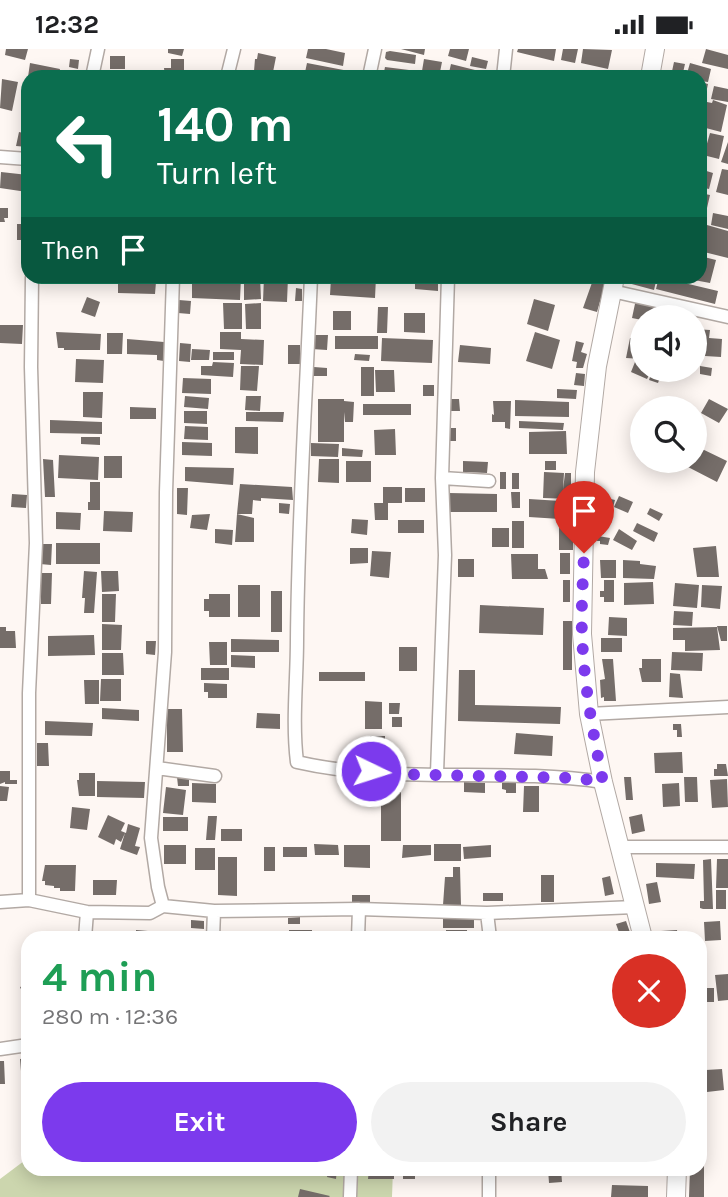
<!DOCTYPE html>
<html lang="en">
<head>
<meta charset="utf-8">
<style>
  body { margin:0; font-family:Karla,sans-serif; background:#f2f2f2; color:#202124; height:100vh; display:flex; flex-direction:column; font-size:26px; white-space:nowrap }
  * { box-sizing:border-box; margin:0 }
  p { font-size:23px; color:#757577 }
  .icon { flex:none; width:38px; height:38px; fill:none; stroke:currentColor; stroke-width:2; stroke-linecap:round; stroke-linejoin:round }
  .map { position:relative; flex:1; overflow:hidden }
  .details { position:absolute; left:21px; top:882px; width:686px; height:245px; display:flex; flex-direction:column; background:#fff; border-radius:21px; box-shadow:0 4px 18px #0003 }
  .details>* { flex:none }
  .guide { position:absolute; left:21px; top:21px; width:686px; height:214px; border-radius:21px; box-shadow:0 4px 18px #0003; background:#0b6e4f; color:#fff; overflow:hidden }
  .tools { position:absolute; left:630px; top:256px; display:grid; gap:14px }
  .tools a { display:grid; place-items:center; width:77px; height:77px; border-radius:50%; background:#fff; box-shadow:0 4px 18px #0003; font-size:35px }
  .pin { position:absolute; display:grid; place-items:center; width:60px; height:60px; color:#fff; margin:-72px -30px; border-radius:50% 50% 50% 0; rotate:-45deg; box-shadow:0 0 7px #0007 }
  .pin .icon { rotate:45deg }
  .me { position:absolute; width:77px; margin:-38px; rotate:94deg; stroke-linejoin:round; filter:drop-shadow(0 0 5px #0008) }
  .turn { display:flex; align-items:center; gap:24px; height:147px; padding:0 21px; font-size:32px }
  .turn .icon { width:91px; height:91px; stroke-width:2.5 }
  .turn b { display:block; font-size:49px; line-height:60px }
  .then { display:flex; align-items:center; height:66px; padding:0 21px; background:#0003; gap:14px; font-size:26px }
  .round { display:grid; place-items:center; flex:none; width:74px; height:74px; border-radius:37px; background:#f2f2f2 }
  .summary { display:flex; align-items:center; justify-content:space-between; height:119px; padding:0 21px }
  h1 { font-size:42px; font-weight:700; line-height:52px; color:#1e9e55 }
  .primary-button { display:flex; gap:14px; margin-top:auto; padding:14px 21px }
  .primary-button a { flex:1; height:80px; border-radius:42px; background:#7c3aed; color:#fff; font-size:28px; font-weight:700; line-height:80px; text-align:center }
  .primary-button a+a { background:#f2f2f2; color:#202124 }
  .status { display:flex; justify-content:space-between; align-items:center; height:49px; padding:0 35px; background:#fff; direction:ltr }
  .status svg { height:19px; fill:currentColor }
  .map>svg:first-child { display:block }
  .green { fill:#ccd6ae }
  .building { fill:#756d69 }
  .lines { fill:none; stroke-linecap:round; stroke-linejoin:round }
  .street-casing { stroke:#b2a9a4; stroke-width:15 }
  .secondary-casing { stroke:#b2a9a4; stroke-width:20 }
  .street { stroke:#fff; stroke-width:12 }
  .secondary { stroke:#fff; stroke-width:18 }
  .route { stroke:#7c3aed; stroke-width:12; stroke-dasharray:0 21.6 }
</style>
</head>
<body>
<div class="status"><b>12:32</b><svg viewBox="0 0 49 12"><path d="M0 12V9h3v3zM5 12V6h3v6zM10 12V3h3v9zM15 12V0h3v12zM26 1h20v11H26zM47 4h2v5h-2z"/></svg></div>
<div class="map">
<svg width="728" height="1148" viewBox="0 0 728 1148">
  <rect width="100%" height="100%" fill="#fef7f3"/>
  <path class="green" d="M28,1109v11h365l-1,28h-392v-18z"/>
  <path class="building" d="M6,0h22l-3,11 -20,-5z
    M168,0h16l-2,7 -14,-3z
    M308,0h18l19,4 -2,13 -37,-8z
    M401,0h24l-1,6z
    M450,0h19l-3,12 -18,-5z
    M518,0h38l-2,12 -37,-9z
    M563,0h15l-3,14 -14,-3z
    M583,0l29,1 -4,19 -27,-6z
    M706,0l22,6v14l-26,-6z
    M390,2l26,4 -1,9 -28,-4 -2,-2 1,-6z
    M258,4l18,4 -4,20h-9l-9,-6 1,-12h2z
    M110,7h15v13h-15z
    M472,8l16,4 -2,8 -16,-3z
    M70,10l9,1 -1,9 -9,-2z
    M171,10h13v18h-19l-1,-9h7z
    M424,10l18,3 -3,15h-18z
    M674,13l11,2 -3,13 -11,-1z
    M30,14l30,6 -2,8h-30z
    M307,14l47,9 -1,5h-49z
    M690,14l21,6 -3,13 -8,-1v-4h-14z
    M451,15l24,6 -2,7h-25z
    M385,18l24,3 -1,7h-25z
    M120,21l40,2v5h-41z
    M99,22l16,1v5h-16z
    M2,30l16,3 -6,29 -12,-3z
    M700,33l8,2 -3,14 -5,-1z
    M714,37l14,3v13l-17,-3z
    M713,51l14,5 -6,27 -19,-5 5,-25 5,1z
    M19,83l9,2v13l-12,-1z
    M710,84l14,3 -5,23 -12,-3 -2,7 -5,-2v-9l4,2z
    M728,93v22l-7,-2z
    M700,120l13,4 -4,16 -9,-2z
    M722,120l6,1v25l-12,-3z
    M1,123l27,3 -1,17 -27,-4z
    M700,144l10,2 -3,13 -7,-2z
    M0,159h8v10h-4l1,4h-5z
    M713,164l15,3v13l-17,-4z
    M700,174l28,8v27l-28,-7z
    M17,175h10v16h-10z
    M700,207l16,4 -6,23 -16,-3v-3h6z
    M63,228h43v4l-43,-1z
    M223,228h18l-1,23 -48,-2v-17l31,2z
    M244,228h16l1,22 -17,1z
    M264,228h24l-1,25 -24,-1z
    M363,228h13l-1,21 -45,-3 1,-17 32,2z
    M594,228h13l-10,35 -14,-4z
    M630,228h27l-3,13 -26,-7z
    M659,228l59,14 -3,13 -59,-15z
    M118,231l38,2 -1,12 -37,-1z
    M415,231l23,2v9l-23,-2z
    M296,239l6,1v12h-7z
    M87,248l13,5 -5,15 -14,-5z
    M534,250l21,6 -7,26 -21,-7z
    M636,250l46,11 -2,7h-38v3l-10,-2z
    M179,251l12,1 -1,13 -12,-1z
    M223,254h19v26h-18z
    M261,254v26h-15l-1,-25z
    M378,258h10l-1,26h-10z
    M333,262h18v19h-18z
    M404,264h21v20l-21,-1z
    M0,276h23l-1,19 -22,-1z
    M695,280l15,1 -1,8 13,1 -1,18 -16,-1 1,-9 -11,-1z
    M56,283l45,2 -1,16h-36v-2h-6z
    M220,283h21v7l23,1 -1,25 -23,-1 1,-14 -21,-1z
    M535,283l25,8 -8,29 -26,-8z
    M107,284h16l-1,21h-15z
    M313,286h15l-1,15 -15,-1z
    M335,287h43v13h-43z
    M382,289l51,2 -1,23 -51,-2z
    M630,289l12,2v19l-16,-1z
    M127,290l37,3v19l-7,-1v-5l-30,-1z
    M576,292l8,2 -3,9 6,2 -4,14h-7l1,-6 -5,-1z
    M180,294l11,1 -1,18 -11,-1z
    M288,296h12v19h-12z
    M460,296l31,3 -1,16 -32,-2z
    M192,300l18,1 -1,10h-18z
    M213,303h21v8h-21z
    M355,305l15,1 -1,6 -15,-1z
    M76,310l28,1 -1,23 -28,-1z
    M213,313l21,1 -1,14 -32,-2v-9h11z
    M635,313l7,1v6h10l-5,10 -16,-7z
    M241,317h18l-2,25 -17,-1z
    M700,317l12,2 -1,8 -11,-2z
    M314,318l13,1v8h-14z
    M361,318h13v29h-13z
    M653,320h10l-5,14 -9,-3z
    M375,321h19l1,22h-19z
    M576,324l9,1 -1,12 -10,-1z
    M183,329l28,1v15l-29,-1z
    M423,336h11v11h-11z
    M557,340l20,1 -1,9 -19,-1z
    M83,343h20l-1,26 -19,-1z
    M185,347l24,2 -1,11 -24,-2z
    M246,347h15l-1,15 -15,-1z
    M318,350h26v2l10,1 -1,20h-8l-1,-10v30h-26z
    M448,350h11l1,12h-11z
    M709,350l19,10 -9,14 -18,-10z
    M515,351l54,2v15l-54,-1z
    M493,352h18l-1,28 -5,-1v-6h-13v-8l2,1z
    M363,355h48v11h-48z
    M130,358l26,1v11h-26z
    M184,362h23v13l-23,-1z
    M246,363h38l-1,10 -37,-1z
    M50,371l52,2v12l-52,-1z
    M519,372l45,2 -1,7 -44,-2z
    M185,377l23,1v13l-24,-1z
    M235,378h23v27l-23,-1z
    M450,379h6v13h-6z
    M395,380l1,26h-21l-1,-25z
    M566,382l1,23h-38v-22z
    M81,388h19v8l-19,-1z
    M182,393l30,1v13l-30,-1z
    M311,394l28,1 -1,13 -27,-1z
    M698,398l29,14 -10,21 -29,-15 4,-7h3z
    M342,399l21,2 -1,7 -20,-1z
    M59,406l40,2 -1,23 -40,-2z
    M104,407h18v22h-18z
    M43,410l10,1 2,37h-10z
    M319,410h20v24l-21,-1z
    M346,412h25v21h-25z
    M463,412l25,1 -1,11 -24,-1z
    M545,412h11v9h-11z
    M185,418l49,1 -1,17 -48,-4z
    M500,423h6v17h-6z
    M544,423l20,1 -1,17 2,-17h6v26l-28,-1z
    M512,424h7v16h-7z
    M90,433h10v28h-12v-8h2z
    M240,435l52,3 1,13 -32,-2v3l-8,-1 -1,14h-15z
    M383,438h19v16h-14v17h-13l-1,-17h9z
    M177,439h11l-1,27 -10,-1z
    M405,439h20v14h-20z
    M511,443h9v16h-8z
    M449,444l48,1v18h-48z
    M12,445l15,1 -1,13 -15,-1z
    M619,447l14,6 -5,11 -14,-6z
    M602,448l13,3 -2,7 -13,-3z
    M529,450l32,2 -1,18 -31,-2z
    M279,454l11,1 -1,10 -10,-1z
    M650,459l13,6 -4,7 -12,-7z
    M104,462l29,1 -1,20 -29,-1z
    M56,463l25,1 -1,17 -24,-1z
    M210,465l-3,16 -17,-2 2,-13z
    M237,465l17,4v24h-19z
    M352,470l16,1 -1,15 -16,-2z
    M398,471h26v13h-26z
    M512,472h12v27h-12z
    M597,473h7v12h-7z
    M637,474l21,10 -4,9 -21,-11z
    M559,477l14,1v23h-14z
    M492,479h17v19h-17z
    M215,480l18,1 -1,15 -17,-2z
    M619,480l18,12 -5,9 -19,-10z
    M598,487l12,2 -2,7 -8,-1v-3h-3z
    M56,494h44v21h-44z
    M42,495h10l-1,21 -11,-1z
    M716,497l3,31h-22l-4,-29z
    M350,499h18v15l-18,1z
    M372,502l19,1 -2,26 -19,-2z
    M560,504h10v21h-10z
    M511,505h27v15h7l3,10h-36z
    M458,510h16v18h-16z
    M600,511h16v18h-15z
    M623,511l17,1v3l16,2 -2,13 -31,-1z
    M84,522l13,1 -3,41h-10l1,-15h-3z
    M101,522h17l1,20 -17,1z
    M41,524h11l-1,31h-10z
    M563,531h7v22h-7z
    M604,531h10v22h-10v-5h-4v-6h4z
    M653,533l1,22 -30,1v-22z
    M675,534l24,2 -2,23 -24,-2z
    M238,536h22v32h-22z
    M702,536l20,1 -2,23 -19,-2z
    M271,542h11v41h-11z
    M102,545h14l-1,28h-13z
    M209,545h21v23h-21v-6h-5v-12h5z
    M480,556l64,3 -1,27 -64,-2z
    M674,562l19,1 -1,14 -19,-1z
    M609,568l18,1v18l-19,-1z
    M563,572h9v49h-9z
    M102,575l20,1 -1,25h-19z
    M717,577h10v15h-6z
    M0,578h6v4h9l1,17h-16z
    M717,578l3,23 -35,1v-11h-12v-12z
    M94,586l1,20 -47,1v-20z
    M601,589h21v14h-21z
    M231,590l48,1v12h-48z
    M146,592h10l-1,14 -9,-1z
    M209,593h18v23h-17z
    M399,598h18v24h-18z
    M672,603l31,1 -1,18 -31,-1z
    M102,604h21l1,22h-22z
    M231,606l24,1v12l-24,-1z
    M602,610h11l3,42h-12v-4l-3,1 -1,-18 5,-1z
    M642,610h19v23h-19l-3,-14h3z
    M201,619h28v12h-28z
    M459,621h16v35l86,2 -1,17 -102,-3z
    M319,623h46v9h-46z
    M670,624l10,1 3,24 -14,-1z
    M101,630h20v22h-21z
    M84,631h15v24h-14z
    M204,634l23,1v14h-19v-6h-4z
    M365,652l17,1v27h-17z
    M389,654h11l-1,11h-10z
    M102,659l37,2v11l-37,-2z
    M167,660h15l1,43h-16z
    M257,664l23,1v15l-24,-1z
    M392,668h10v10h-10z
    M45,672l48,2 -1,13 -47,-1z
    M673,675h8l1,13h-5v-7h-4z
    M516,684l37,3 -1,20 -38,-2z
    M370,687h15v27h-15z
    M37,694h11l1,23h-12z
    M682,703l1,21h-28l-1,-20z
    M717,715h9l2,12h-14v-7h3z
    M0,722h10v9h7v4h-12v-2l-5,2z
    M79,724h16v23h-16l-2,-16h2z
    M177,728h12v9h-11z
    M624,728h7l2,23h-7z
    M684,728h13l1,25h-13z
    M727,730l1,28 -16,1 -2,-28z
    M97,732l48,1 -1,16 -47,-1z
    M464,733l21,1v10l-21,-1z
    M192,734l24,1v19l-24,-1z
    M502,734h14v10h-10v-3l-4,-1z
    M679,734l1,23 -17,1 -1,-23z
    M0,737l9,1 -2,14h-7z
    M524,737h15v26h-16z
    M166,738l20,3 -3,25 -20,-2z
    M381,743h20v49h-20z
    M72,758l18,2 -3,21 -17,-2z
    M642,765l3,17 -13,3 -3,-17z
    M108,766l17,8 -4,8 5,2 2,-9 12,4 -5,18 5,1 -3,8 -17,-6 5,-16 -4,9 -5,-3 -2,6 -16,-8z
    M208,767h9l-2,24h-9z
    M163,768h25v14h-25z
    M221,780h21v12h-21z
    M314,795l24,1 1,10h-24z
    M434,795h27v17h-27z
    M164,796h22v19h-22z
    M344,796h26v23l-26,-1z
    M403,796h28v10l-29,3z
    M491,796v12l-27,2 -1,-12z
    M264,798h11v24h-11z
    M283,798h24v10h-24z
    M195,799h20v22h-20z
    M218,808h19v39l-19,-1z
    M711,810l2,50h-10l-3,-1v-7h4l-1,-41z
    M717,810h11v29h-12z
    M656,814l39,1 -1,15 -38,-2z
    M45,816h31l-1,26h-15v-3h-6v-2l-9,-1v-4h-3z
    M453,818h7l1,38h-18l2,-28h8z
    M541,826h13v27h-13z
    M610,827l4,18 -9,2 -3,-18z
    M93,831h24l-1,15h-23z
    M657,833l4,20 -12,2 -3,-20z
    M716,841h10v19h-10z
    M483,844h20v8h-20z
    M352,846h18v10h-18z
    M300,868v7h-12v-6z
    M443,870h31v9h-31z
    M191,871l13,1v8l-13,-1z
    M626,872l6,17h-11l-5,-14z
    M720,872l1,19 -16,1 -1,-19z
    M136,881l12,1 -1,7h-11z
    M289,881h23v8h-23z
    M446,881h21v8h-21z
    M677,881l1,8h-16l-1,-7z
    M728,925v26l-10,1 -3,-26z
    M28,935v21l-8,-18z
    M700,939h14v14h-14z
    M28,1009v24l-6,1 -2,-24z
    M0,1012h4l1,23h-5z
    M722,1020l2,21 -17,2 -1,-22z
    M700,1117h4v31h-15l1,-28h10z
    M328,1120h9l-1,10 -9,-2z
    M369,1120h25v10h-26z
    M548,1120h13l1,13 -13,1z
    M649,1120h14v7h-14z
    M403,1122h12v8h-12z
    M612,1136l36,1v11h-37z
    M300,1140l30,7 -1,1h-31z"/>
  <g class="lines">
    <g class="street-casing">
      <path id="street" d="M92,28l6,-28
        M227,28l7,-28
        M369,28l6,-28
        M503,28l3,-28
        M0,108l28,2
        M311,228c-5,121 -13,241 -14,363 0,40 -5,82 0,122 100,23 205,5 306,20
        M448,228l-6,201 47,3
        M612,242l116,26
        M589,665l139,-7
        M157,719l58,8
        M437,724l8,-218 -3,-77
        M619,798h109
        M29,851v-207l7,-150 -5,-176 1,-90
        M0,853l29,-2 58,12 63,1 13,-7 51,5 145,-2 128,4 148,-6
        M163,857l-5,-19 -7,-49 14,-186 1,-160 7,-215
        M487,864l3,25
        M85,889l2,-26
        M213,889l1,-27
        M358,889l1,-29
        M0,1000l28,-4
        M350,1148l1,-28
        M489,1148v-28"/>
    </g>
    <g class="secondary-casing">
      <path id="secondary" d="M650,28l5,-28
        M615,228l-18,89 -12,106 -3,162 7,80 14,68 40,156
        M676,1148l1,-28"/>
    </g>
    <use href="#street" class="street"/>
    <use href="#secondary" class="secondary"/>
  </g>
  <g class="lines">
    <path class="route" d="M371,722l21,3 185,4 26,4c-10,-49 -19,-97 -21,-147 -1,-27 1,-55 2,-82"/>
  </g>
</svg>
<div class="tools">
<a><svg class="icon" aria-label="sound" viewBox="0 0 24 24"><path d="M4 9h4l5-4v14l-5-4H4zM17 9q2 3 0 6"/></svg></a>
<a><svg class="icon" aria-label="search" viewBox="0 0 24 24"><circle cx="10" cy="10" r="6"/><path d="M15 15l6 6"/></svg></a>
</div>
<div class="pin" style="left:584px;top:504px;background:#d93025"><svg class="icon" aria-label="arrive" viewBox="0 0 24 24"><path d="M6 21V4h12l-3 4 3 4H6"/></svg></div>
<svg class="me" style="left:371px;top:722px" viewBox="-20 -20 40 40"><circle r="17" fill="#7c3aed" stroke="#fff" stroke-width="3"/><path d="M0-11L8 9 0 5-8 9z" fill="#fff"/></svg>
<div class="guide">
<div class="turn"><svg class="icon" aria-label="left" viewBox="0 0 24 24"><path d="M17 20v-9H6M10 6l-5 5 5 5"/></svg><div><b>140 m</b>Turn left</div></div>
<div class="then">Then<svg class="icon" aria-label="arrive" viewBox="0 0 24 24"><path d="M6 21V4h12l-3 4 3 4H6"/></svg></div>
</div>
<section class="details">
<div class="summary"><div><h1>4 min</h1><p>280 m · 12:36</p></div><a class="round" style="background:#d93025;color:#fff"><svg class="icon" aria-label="close" viewBox="0 0 24 24"><path d="M6 6l12 12M18 6L6 18"/></svg></a></div>
<div class="primary-button"><a>Exit</a><a>Share</a></div>
</section>
</div>
</body>
</html>
